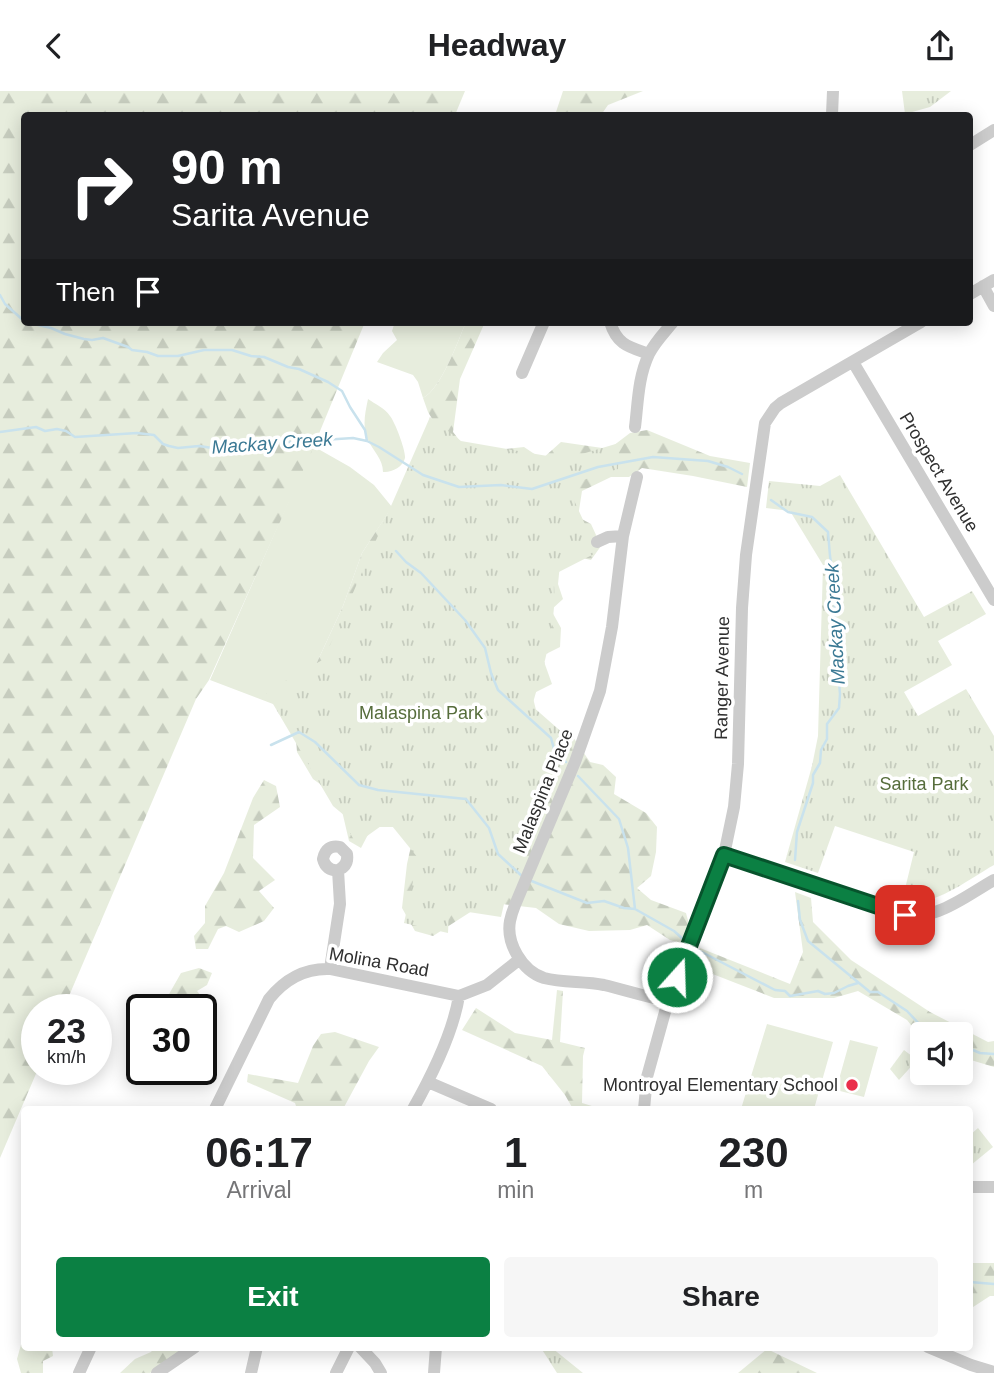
<!DOCTYPE html>
<html lang="en">
<head>
<meta charset="utf-8">
<style>
  body { margin:0; font-family:Arial,sans-serif; background:#f6f6f6; color:#202124; height:100vh; display:flex; flex-direction:column; font-size:26px; white-space:nowrap }
  * { box-sizing:border-box; margin:0 }
  p { font-size:23px; color:#757577 }
  .icon { flex:none; width:38px; height:38px; fill:none; stroke:currentColor; stroke-width:2; stroke-linecap:round; stroke-linejoin:round }
  .map { position:relative; flex:1; overflow:hidden }
  .drawer { position:absolute; left:21px; top:1015px; width:952px; height:245px; display:flex; flex-direction:column; background:#fff; border-radius:7px; box-shadow:0 4px 18px #0003 }
  .drawer>* { flex:none }
  .guide { position:absolute; left:21px; top:21px; width:952px; height:214px; border-radius:7px; box-shadow:0 4px 18px #0003; background:#202124; color:#fff; overflow:hidden }
  .tools { position:absolute; left:910px; top:931px; display:grid; gap:14px }
  .tools a { display:grid; place-items:center; width:63px; height:63px; border-radius:7px; background:#fff; box-shadow:0 4px 18px #0003; font-size:35px }
  .speed { position:absolute; left:21px; top:903px; display:flex; gap:14px; font-size:35px; font-weight:700; text-align:center }
  .speed>* { display:grid; place-content:center; width:91px; height:91px; border-radius:50%; background:#fff; box-shadow:0 4px 18px #0003; line-height:1 }
  .speed small { font-size:18px; font-weight:400 }
  .speed .limit { border:4px solid #111; border-radius:10px; background:#fff; color:#111 }
  .pin { position:absolute; display:grid; place-items:center; width:60px; height:60px; color:#fff; margin:-30px; border-radius:14px; box-shadow:0 4px 10px #0006 }
  .me { position:absolute; width:77px; margin:-38px; rotate:20deg; stroke-linejoin:round; filter:drop-shadow(0 0 5px #0008) }
  .turn { display:flex; align-items:center; gap:24px; height:147px; padding:0 35px; font-size:32px }
  .turn .icon { width:91px; height:91px; stroke-width:2.5 }
  .turn b { display:block; font-size:49px; line-height:60px }
  .then { display:flex; align-items:center; height:66px; padding:0 35px; background:#0003; gap:14px; font-size:26px }
  .eta { display:flex; justify-content:space-evenly; align-items:center; height:119px; text-align:center }
  .eta b { font-size:42px; font-weight:700; line-height:49px }
  .action { display:flex; gap:14px; margin-top:auto; padding:14px 35px }
  .action a { flex:1; height:80px; border-radius:7px; background:#0b8043; color:#fff; font-size:28px; font-weight:700; line-height:80px; text-align:center }
  .action a+a { background:#f6f6f6; color:#202124 }
  header { display:flex; justify-content:space-between; align-items:center; height:91px; padding:0 35px; background:#fff; font-size:32px; font-weight:700 }
  .map>svg:first-child { display:block }
  .green { fill:#e7eddd }
  .forest { fill:url(#forest-firs) }
  .park { fill:url(#park-tufts) }
  .lines { fill:none; stroke-linecap:round; stroke-linejoin:round }
  .stream { stroke:#c9e2ed; stroke-width:2.5 }
  .minor { stroke:#ccc; stroke-width:12 }
  .route-casing { stroke:#07532c; stroke-width:18 }
  .route { stroke:#0b8043; stroke-width:12 }
  .poi-dot { fill:#ea2e4b; stroke:#fff; stroke-width:2.5 }
  .labels { text-anchor:middle; dominant-baseline:central; stroke-width:7; stroke-linejoin:round; paint-order:stroke }
  .street-label { font-size:18px; fill:#2f2f2f; stroke:#fff }
  .park-label { font-size:18px; fill:#566d3b; stroke:#fff }
  .poi-label { font-size:18px; fill:#2f2f2f; stroke:#fff; text-anchor:end }
  .water-label { font-size:19px; font-style:italic; fill:#3b7994; stroke:#fff }
</style>
</head>
<body>
<header><svg class="icon" aria-label="back" viewBox="0 0 24 24"><path d="M15 5l-7 7 7 7"/></svg>Headway<svg class="icon" aria-label="share" viewBox="0 0 24 24"><path d="M12 15V3M7 8l5-5 5 5M5 13v7h14v-7"/></svg></header>
<div class="map">
<svg width="994" height="1282" viewBox="0 0 994 1282">
  <defs>
    <pattern id="forest-firs" width="22" height="20" patternUnits="userSpaceOnUse" patternTransform="scale(1.75)"><rect width="22" height="20" fill="#e7eddd"/><path d="M5 1l3.5 6h-7zM16 11l3.5 6h-7z" fill="#c6ccbe"/></pattern>
    <pattern id="park-tufts" width="24" height="20" patternUnits="userSpaceOnUse" patternTransform="scale(1.75)"><rect width="24" height="20" fill="#e7eddd"/><path d="M3 7l-1-3M5 7V3M7 7l1-3M15 17l-1-3M17 17v-4M19 17l1-3" fill="none" stroke="#c6ccbe"/></pattern>
  </defs>
  <rect width="100%" height="100%" fill="#fff"/>
  <path class="green" d="M395,231h71c-8,19 -25,67 -43,76l-5,-16 -5,-7 -36,-13 6,-9 14,-13 -5,-9z
    M368,308c7,5 17,9 22,17 5,6 16,35 15,42 -2,9 -14,15 -22,14 0,-13 -10,-21 -15,-32 -6,-14 -3,-26 0,-41z
    M313,355l37,21 24,18 18,22 -30,46 -19,53 -49,106 -84,-32z
    M767,933l66,18 -19,67h-73z
    M850,949l28,7 -14,50 -28,-7z"/>
  <path class="forest" d="M0,0h465l-10,24h-431v207h341l-54,131 -102,227 -13,19 -133,311h-26l1,59 -38,89z
    M563,0h80l-35,14 -7,10h-46z
    M466,231h19l-25,57 -7,53 11,14 25,5 35,-4 18,12 19,-17 48,7 21,-16 17,-3 63,26 40,7 -3,24 -54,-11 -51,-8 -13,9h-18l-29,14 -4,26 13,7 10,22 -10,14 -13,-3 -18,7 -2,20 5,15 -12,11 10,18 -1,19 -18,9 10,28 -20,10 5,20 17,18 17,2 19,28 13,3 13,12 -2,17 32,19 11,14 -1,25 -5,24 -14,12 14,12 35,13c4,15 7,19 -6,30l-10,-3 -23,-15 -17,5 -41,1 -30,-7 -23,-16 -50,-6 -53,34 -18,-5 -13,-23 5,-44 6,-27 -11,-10h-30l-11,21 -12,-7 -10,-43 -26,-19 -16,-27 -3,-40 49,-106 19,-53 78,-121 -12,-20 -5,-14c18,-9 35,-57 43,-76z
    M264,689l12,6 4,21 -26,18 -1,33 22,22 -16,11 15,17 -10,13 -25,11 -13,-6 -8,3 -10,20h-12l-2,-13 11,-13v-17l19,-33 29,-75z
    M795,801l16,6 2,24 38,38 79,52 58,30 6,-1v26l-33,-10v-23h-39v5l-15,-19 -49,-29 -24,7h-60l-82,-32 8,-18 90,36 13,-32z
    M199,877l13,5 -5,12 -10,6 5,6 -7,9 -10,1 2,3h-27l21,-37z
    M557,899l6,1 -3,51 25,6 -2,8 -1,47 20,6h-29l-8,-14 -23,-29 -80,-36 14,-22 39,25 37,7z
    M335,941l44,15 -10,14 -26,48h-46l-2,-6 -48,-21 1,-8 50,9 15,-37 8,-12z
    M142,960v18h24l-6,9 -15,5 -9,-12z
    M970,1172h24v33h-4l-20,13z
    M24,1243v13l28,1 1,8 -10,5v12h-22l-4,-14z
    M154,1257h33l-37,25h-30l15,-14 16,-7z
    M767,1258l50,24h-79z"/>
  <path class="park" d="M902,0h49l-21,16 -25,7z
    M430,326l31,24 104,18 54,-16 -1,26 -51,16 22,48 5,21 -41,21c6,42 -9,91 -21,131l40,35 -68,163 -3,13 -52,-8 -1,24 -44,-10 14,-65 -30,-37 -32,23 -8,-15 3,-8 -18,-15 -67,-114 58,-33z
    M840,384l84,142 48,-26 14,23 -48,27 14,24 -48,27 14,24 48,-27 28,47v129c-27,15 -60,43 -92,36l12,-49 -79,-26 -17,47 -33,-11 27,-96 6,-30 5,-171 -33,-54 -24,-3 3,-27 51,5z
    M904,959l13,10 -18,20 -9,-11z
    M978,1037l15,19 -22,18 -1,-2v-28z
    M541,1257h11l31,25h-26z"/>
  <g class="lines">
    <path class="stream" d="M0,204l5,9 19,17
      M26,231l25,6 14,6 19,5 8,1 11,-2 25,9 4,3 15,2 11,4h20l26,-6h28l19,6 13,1 24,10 11,2 29,13 14,9 8,16 15,23 2,11
      M0,341l36,-5 9,4 12,-2 9,2 9,6 62,-4 17,2 9,9 6,2 9,2 21,-2 20,3 18,-5 22,-2h33l61,-4 14,3 12,6 44,28 36,12 42,-2 31,4 66,-22 55,-10 55,4 20,6 14,7
      M771,409l17,12 24,5 16,15 2,24 4,27 1,37 4,8 -1,42 2,24 -1,14 -12,16v15l-6,11 -1,13 -7,12v8l-16,49 -2,28
      M396,460l10,11 15,11 44,47 20,28 6,25 7,17 53,48 3,11 12,13
      M271,654l28,-13 16,10 44,43 19,5 88,9 23,29 9,26 25,23
      M578,685l41,43 9,29 7,61
      M529,789l58,23 17,-2 20,7 11,1 39,22 9,8
      M798,810l2,19 8,21 62,51h8l29,19 17,18 11,5
      M696,858l79,41 10,1 5,5 28,-5 7,3 9,-1 14,-7 10,-3
      M961,954l19,8 14,1
      M970,1191l24,2"/>
    <path class="minor" d="M832,24l1,-24
      M970,54l24,-15
      M983,195l11,20
      M970,203l24,-14
      M610,231c7,23 19,25 39,32
      M853,271l141,238
      M522,282l22,-51
      M635,336c3,-24 3,-50 14,-73 6,-12 16,-22 24,-32
      M637,386l-14,59 -11,91 -12,64 -25,71 -60,143c-2,5 -4,11 -5,16 -4,22 12,50 34,57 19,5 40,3 60,7 21,5 42,12 64,16
      M597,451l11,-5 15,-1
      M724,764l172,57c38,12 66,-14 98,-32
      M330,878l10,-65 -2,-34c-8,1 -13,-3 -15,-11 2,-10 8,-14 17,-12l7,7c1,7 -1,13 -9,16
      M428,991l63,27
      M215,1018l54,-110c16,-20 36,-31 61,-30l129,27 28,-11 33,-26
      M413,1018c18,-32 40,-76 46,-113
      M644,1018l3,-32 21,-76 56,-146 10,-48 4,-43 4,-156 4,-53 19,-132 10,-15 6,-5 140,-81
      M970,1096h24
      M360,1256l15,16 6,10
      M928,1256l43,18 23,7
      M79,1282l12,-26
      M157,1282l38,-26
      M251,1282l6,-26
      M336,1282l13,-26
      M434,1282l2,-26"/>
  </g>
  <g class="lines">
    <g class="route-casing">
      <path id="route" d="M677,886l47,-122 181,60"/>
    </g>
    <use href="#route" class="route"/>
  </g>
  <circle class="poi-dot" cx="852" cy="994" r="7"/>
  <g class="labels">
    <g class="street-label">
      <text transform="translate(939 381) rotate(59)">Prospect Avenue</text>
      <text transform="translate(722 587) rotate(-89)">Ranger Avenue</text>
      <text transform="translate(543 700) rotate(-68)">Malaspina Place</text>
      <text transform="translate(379 871) rotate(10)">Molina Road</text>
    </g>
    <g class="park-label">
      <text x="421" y="622">Malaspina Park</text>
      <text x="924" y="693">Sarita Park</text>
    </g>
    <g class="poi-label">
      <text x="838" y="994">Montroyal Elementary School</text>
    </g>
    <g class="water-label">
      <text transform="translate(272 352) rotate(-4)">Mackay Creek</text>
      <text transform="translate(835 533) rotate(-93)">Mackay Creek</text>
    </g>
  </g>
</svg>
<div class="tools">
<a><svg class="icon" aria-label="sound" viewBox="0 0 24 24"><path d="M4 9h4l5-4v14l-5-4H4zM17 9q2 3 0 6"/></svg></a>
</div>
<div class="speed"><div>23<small>km/h</small></div><div class="limit">30</div></div>
<div class="pin" style="left:905px;top:824px;background:#d93025"><svg class="icon" aria-label="arrive" viewBox="0 0 24 24"><path d="M6 21V4h12l-3 4 3 4H6"/></svg></div>
<svg class="me" style="left:677px;top:886px" viewBox="-20 -20 40 40"><circle r="17" fill="#0b8043" stroke="#fff" stroke-width="3"/><path d="M0-11L8 9 0 5-8 9z" fill="#fff"/></svg>
<div class="guide">
<div class="turn"><svg class="icon" aria-label="right" viewBox="0 0 24 24"><path d="M7 20v-9h11M14 6l5 5-5 5"/></svg><div><b>90 m</b>Sarita Avenue</div></div>
<div class="then">Then<svg class="icon" aria-label="arrive" viewBox="0 0 24 24"><path d="M6 21V4h12l-3 4 3 4H6"/></svg></div>
</div>
<section class="drawer">
<div class="eta">
<div><b>06:17</b><p>Arrival</p></div>
<div><b>1</b><p>min</p></div>
<div><b>230</b><p>m</p></div>
</div>
<div class="action"><a>Exit</a><a>Share</a></div>
</section>
</div>
</body>
</html>
